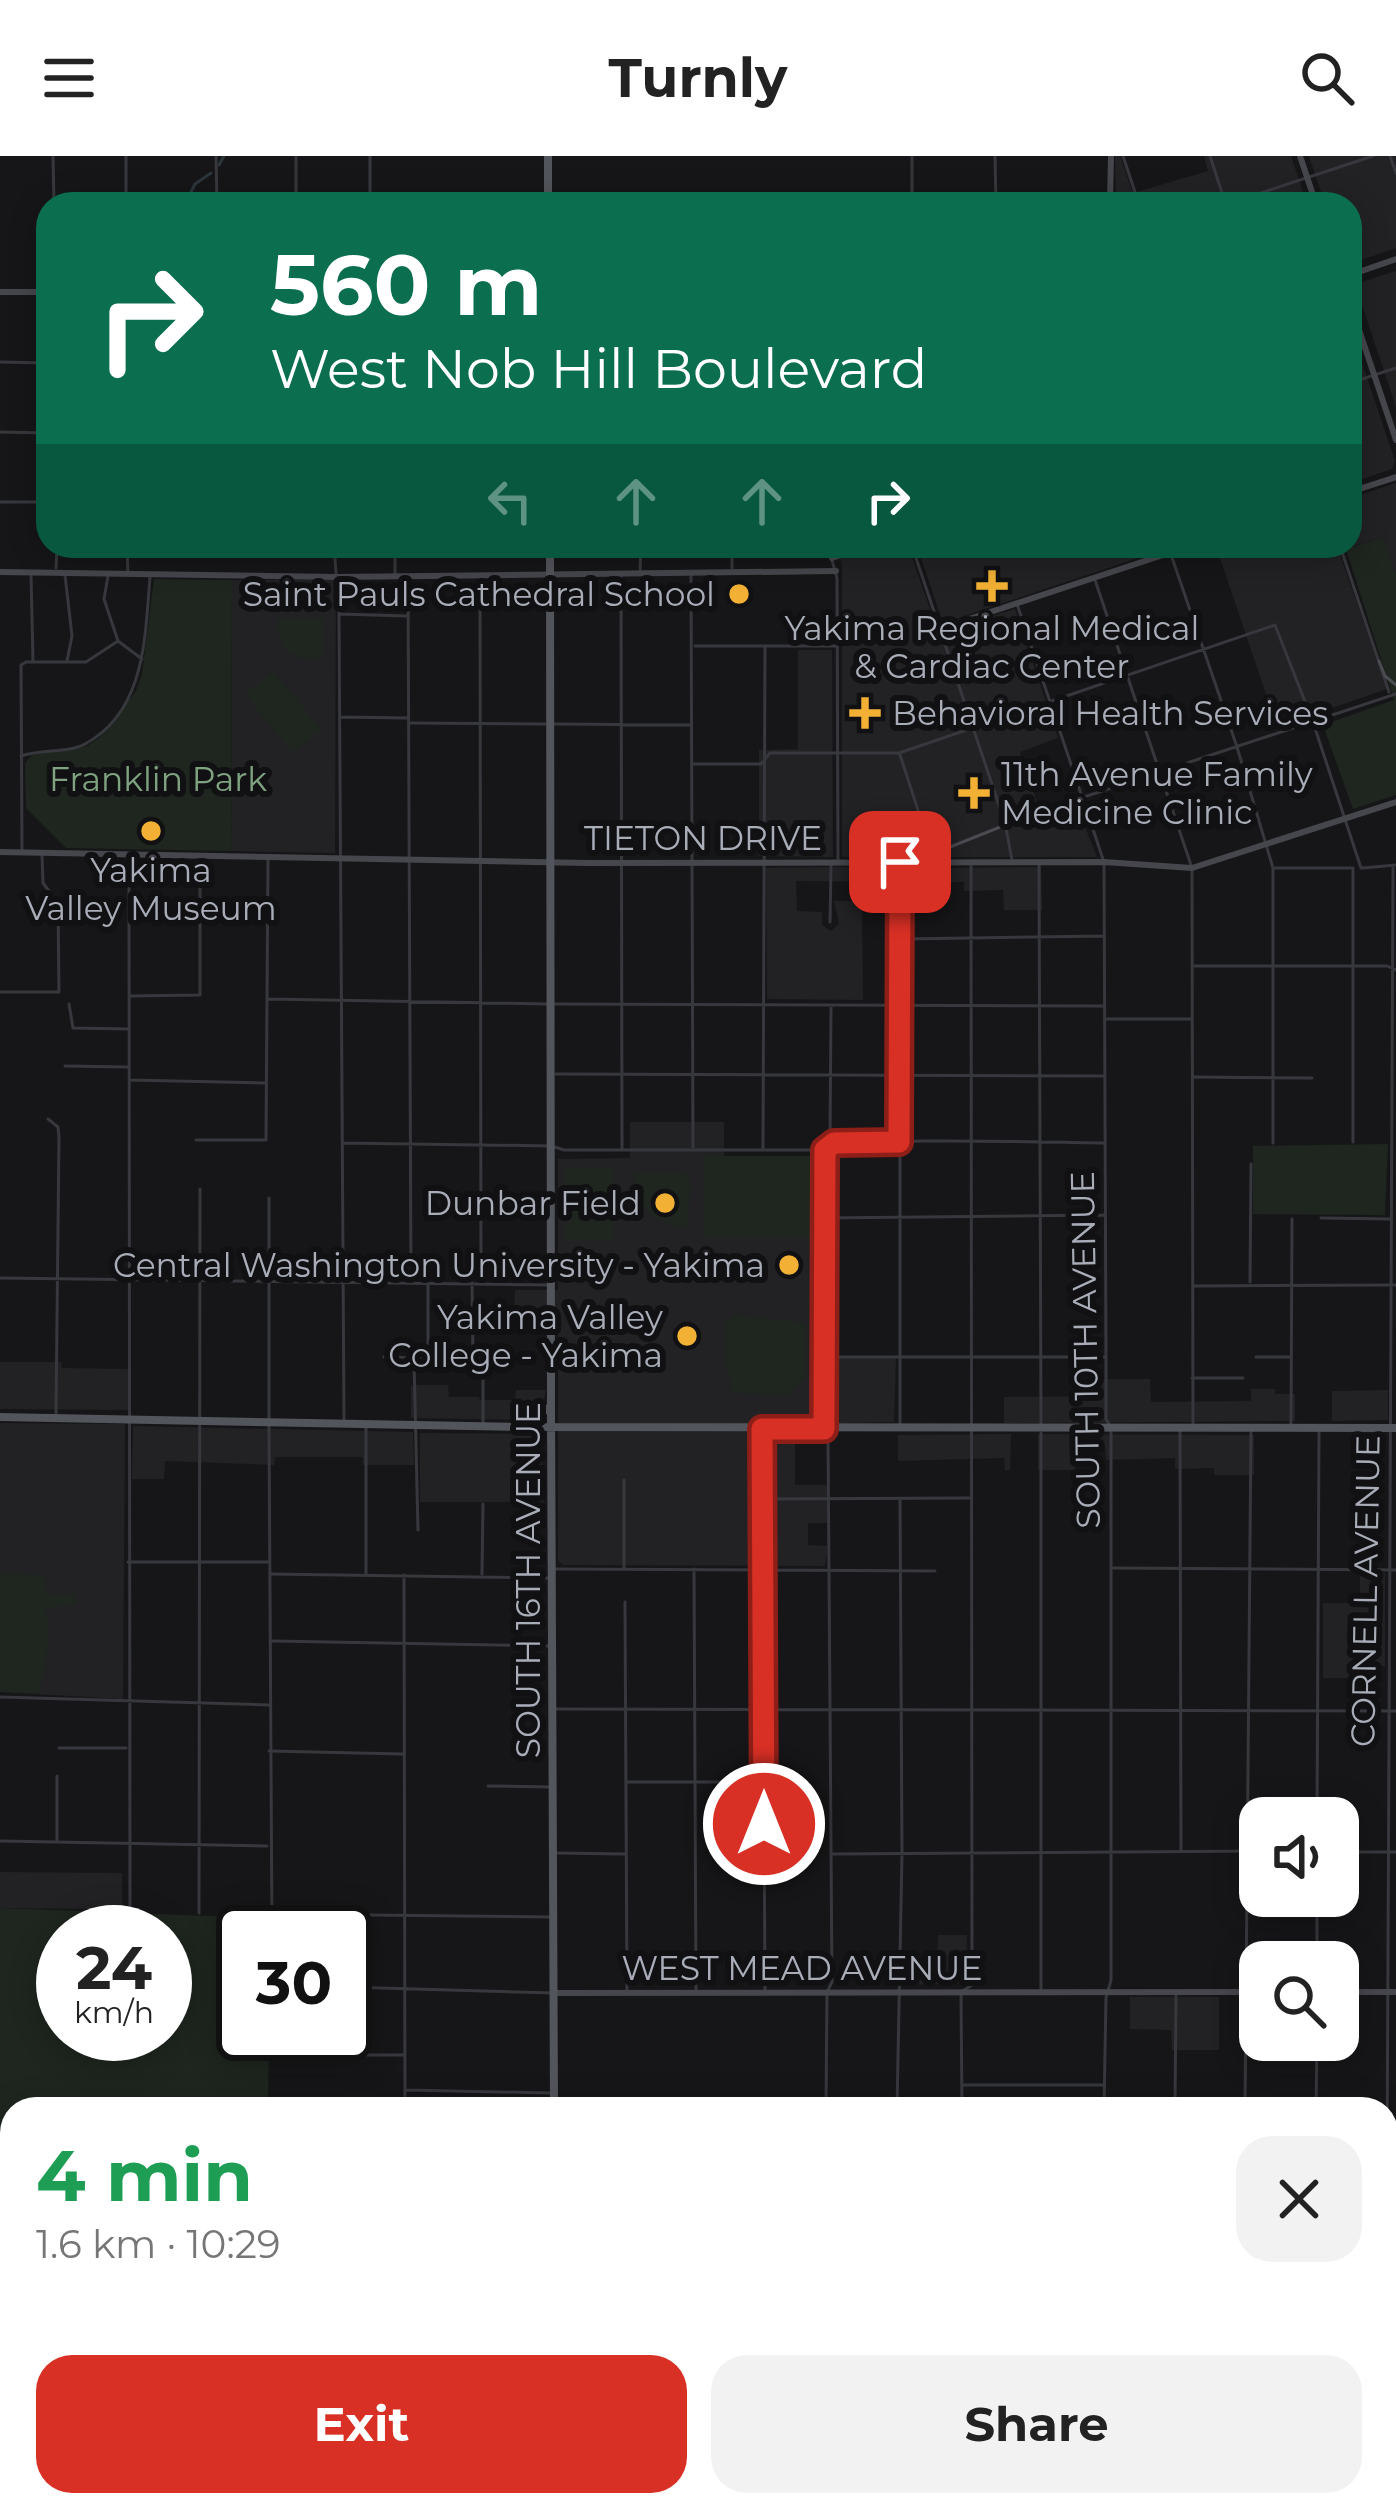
<!DOCTYPE html>
<html lang="en">
<head>
<meta charset="utf-8">
<style>
  body { margin:0; font-family:Montserrat,sans-serif; background:#f2f2f2; color:#222; height:100vh; display:flex; flex-direction:column; font-size:45px; white-space:nowrap }
  * { box-sizing:border-box; margin:0 }
  p { font-size:39px; color:#767676 }
  .icon { flex:none; width:66px; height:66px; fill:none; stroke:currentColor; stroke-width:2; stroke-linecap:round; stroke-linejoin:round }
  .map { position:relative; flex:1; overflow:hidden }
  .drawer { position:absolute; left:0px; top:1941px; width:1398px; height:420px; display:flex; flex-direction:column; background:#fff; border-radius:36px 36px 0 0; box-shadow:0 6px 30px #0003 }
  .drawer>* { flex:none }
  .guide { position:absolute; left:36px; top:36px; width:1326px; height:366px; border-radius:36px; box-shadow:0 6px 30px #0003; background:#0b6e4f; color:#fff; overflow:hidden }
  .tools { position:absolute; left:1239px; top:1641px; display:grid; gap:24px }
  .tools a { display:grid; place-items:center; width:120px; height:120px; border-radius:24px; background:#fff; box-shadow:0 6px 30px #0003; font-size:60px }
  .speed { position:absolute; left:36px; top:1749px; display:flex; gap:24px; font-size:60px; font-weight:700; text-align:center }
  .speed>* { display:grid; place-content:center; width:156px; height:156px; border-radius:50%; background:#fff; box-shadow:0 6px 30px #0003; line-height:1 }
  .speed small { font-size:30px; font-weight:400 }
  .speed .limit { border:6px solid #111; border-radius:18px; background:#fff; color:#111 }
  .pin { position:absolute; display:grid; place-items:center; width:102px; height:102px; color:#fff; margin:-51px; border-radius:24px; box-shadow:0 6px 18px #0006 }
  .me { position:absolute; width:132px; margin:-66px; rotate:0deg; stroke-linejoin:round; filter:drop-shadow(0 0 9px #0008) }
  .turn { display:flex; align-items:center; gap:42px; height:252px; padding:0 36px; font-size:54px }
  .turn .icon { width:156px; height:156px; stroke-width:2.5 }
  .turn b { display:block; font-size:84px; line-height:102px }
  .lanes { display:flex; align-items:center; height:114px; padding:0 36px; background:#0003; justify-content:center; gap:60px; direction:ltr }
  .lanes .off { opacity:.35 }
  .round { display:grid; place-items:center; flex:none; width:126px; height:126px; border-radius:36px; background:#f2f2f2 }
  .summary { display:flex; align-items:center; justify-content:space-between; height:204px; padding:0 36px }
  h1 { font-size:72px; font-weight:700; line-height:90px; color:#1e9e55 }
  .primary-button { display:flex; gap:24px; margin-top:auto; padding:24px 36px }
  .primary-button a { flex:1; height:138px; border-radius:36px; background:#d93025; color:#fff; font-size:48px; font-weight:700; line-height:138px; text-align:center }
  .primary-button a+a { background:#f2f2f2; color:#222 }
  header { display:flex; justify-content:space-between; align-items:center; height:156px; padding:0 36px; background:#fff; font-size:54px; font-weight:700 }
  .map>svg:first-child { display:block }
  .built { fill:#222225 }
  .green { fill:#1e261f; fill-rule:evenodd }
  .lines { fill:none; stroke-linecap:round; stroke-linejoin:round }
  .stream { stroke:#2c353c; stroke-width:3 }
  .street { stroke:#37383d; stroke-width:3 }
  .secondary { stroke:#45474d; stroke-width:6 }
  .primary { stroke:#53555c; stroke-width:8 }
  .tram { stroke:#4a4c52; stroke-width:3 }
  .route-casing { stroke:#8d1f18; stroke-width:30 }
  .route { stroke:#d93025; stroke-width:21 }
  .poi-dot { fill:#f2b134; stroke:#111113; stroke-width:4.5 }
  .labels { text-anchor:middle; dominant-baseline:central; stroke-width:12; stroke-linejoin:round; paint-order:stroke }
  .poi-label { font-size:33px; fill:#a8adb8; stroke:#111113; text-anchor:end }
  .park-label { font-size:33px; fill:#7fa381; stroke:#111113 }
  .street-label { font-size:33px; fill:#a8adb8; stroke:#111113 }
</style>
</head>
<body>
<header><svg class="icon" aria-label="menu" viewBox="0 0 24 24"><path d="M4 6h16M4 12h16M4 18h16"/></svg>Turnly<svg class="icon" aria-label="search" viewBox="0 0 24 24"><circle cx="10" cy="10" r="6"/><path d="M15 15l6 6"/></svg></header>
<div class="map">
<svg width="1396" height="2361" viewBox="0 0 1396 2361">
  <rect width="100%" height="100%" fill="#161618"/>
  <path class="built" d="M1115,0h5l13,37 75,-22 -4,-15h87l16,48h-191z
    M1309,0h87v92l-46,16v-60h-25z
    M1396,115v136l-41,-123z
    M1350,171l45,134 -3,8 -42,14z
    M1396,327v92l-13,-38 -35,11 -1,-2 3,-48z
    M836,390h72l30,86 77,-23 43,129 -38,14 22,65 34,-13 21,53h-255v-292z
    M917,390h247l1,3 -222,74z
    M1216,390h121l50,143 -110,38z
    M232,424h104l-1,273 -104,-2z
    M798,494h34l1,207 -74,-1v-106l39,-1z
    M896,710v16l-100,-1 1,30 25,1v13l9,6 8,-7 -5,-23h28l1,99 -96,-1 -1,-131z
    M1041,711l1,43h-38l-1,-20 -39,1v-9h-31v-14z
    M630,966h94v34h92l1,202h79l-2,64 -99,2v61h32l1,38h-20v22l20,1 -3,20 -262,-1 -5,-4v-246l-44,-1 1,-24h43v-131l72,-1z
    M0,1206h61l1,6 68,1v41l-130,-1z
    M1100,1223h50l1,23 100,-1v-12h24v5h20v27l-291,2v-26l96,-1z
    M411,1229h37l1,12h30l1,3h35l1,-10h30l-4,19 -16,11 -115,-2z
    M1388,1234v30l-56,1v-30z
    M0,1267l125,1 -2,275 -123,-7z
    M133,1270l280,6 1,33h-51l-1,-8h-87l-1,8 -109,-4 -1,18h-32z
    M420,1277l121,1 3,68h-124z
    M1011,1278l-1,36h-5l-1,-12 -106,3v-26z
    M1038,1278l216,1v40h-40v-7l-39,1v-11l-69,2 -1,-13 -30,1v22h-37z
    M1360,1417h25v93l-22,1v11h-40v-75h37z
    M0,1716l122,1v42l-26,-1 -7,-5 -89,-1z
    M938,1779h29l-1,48 -60,2v-19l6,-1v-6h25z
    M1130,1841h89v53h-47l-1,-20 -41,-1z
    M0,2218h12v131h533v12h-542z"/>
  <path class="green" d="M1383,381l13,38v220l-43,14 -29,-81 2,-4 68,-24 -48,-151z
    M154,423l78,1 -1,271 -165,-3 -40,-40 -1,-45 7,-8 55,-9 13,-9 36,-46 6,-17z
    M319,462l4,2v38c-28,5 -48,-9 -45,-39z
    M273,515l49,59 -29,23 -48,-59z
    M1388,988l-3,71 -132,-1v-68z
    M703,1000h106l7,6 1,76h-114z
    M565,1012h48v73h-48z
    M635,1017h48l7,7 -2,47c-33,-1 -54,-21 -53,-54z
    M734,1159l72,8v54l-16,17 -57,-1 -7,-29 -1,-40z
    M0,1418l44,1 2,20 30,-1v11l-30,3c6,28 -1,59 -7,85l-39,-1z
    M0,1752l237,9v69l6,1v47h26l-1,75h-256v157h-12zM165,1776v102h-102v-102z"/>
  <g class="lines">
    <path class="stream" d="M219,9l5,-9
      M185,48l10,-20 16,-11
      M0,2205h12
      M346,2349l25,12"/>
    <path class="street" d="M53,0l1,48
      M216,0l1,48
      M296,0v48
      M370,0v48
      M912,0v48
      M995,0l1,48
      M1123,0l16,48
      M1210,0l15,46
      M1390,0l6,17
      M126,48v-48
      M1227,48l146,-48
      M0,206l48,1
      M1350,227l46,-15
      M0,276l48,1
      M0,346h48
      M127,390l1,28
      M334,390l5,68 5,805
      M395,390v28
      M732,390v22
      M828,390l9,32 1,283
      M912,390l93,277 7,37
      M1168,390l69,201 36,121v275
      M1253,390l3,7
      M1340,390l49,146
      M56,412l1,-22
      M640,417l1,-27
      M691,418l2,573
      M31,419l2,86
      M65,419l7,61 -5,25
      M480,419l1,708
      M108,420l-4,23 14,42
      M621,420l1,572
      M408,421l3,706
      M1095,424l97,288 1,557
      M1017,448l87,258 2,495v62l5,9v552l-5,18 -2,111
      M339,458l68,2
      M695,490h140
      M340,561l68,1
      M411,567l134,1
      M555,568l134,1
      M900,599l34,104
      M21,600c20,-7 48,-3 64,-12 61,-33 60,-108 65,-167
      M692,608h69l9,-11h129l376,-128 38,97 48,146
      M1005,667l391,-129
      M22,695l-1,-186 5,-3h60l32,-21 24,18
      M129,701l1,1050
      M1039,707l2,560
      M1273,712h80
      M1363,712l33,-3
      M830,766l1,-56
      M904,783l200,-3
      M1195,810h192l9,4
      M0,836h59l-1,-89 -15,-20 -1,-28
      M130,840l70,-1v-137
      M268,843l278,5
      M69,848l4,24 55,1
      M555,848l548,2
      M1105,863h87
      M65,910l62,1
      M556,918l548,2
      M1194,921l118,1
      M130,924l134,3
      M48,963l10,8 1,10 -3,276
      M196,984h70l2,-280
      M1353,986v-274
      M343,987l209,3 12,4h261c21,-15 238,-7 279,-7
      M763,992l2,-502
      M825,1062l279,-3
      M1321,1062l70,1
      M0,1122l550,7
      M1250,1126l1,-118
      M472,1127l1,73
      M1194,1130l202,-1
      M384,1201l33,1
      M474,1201h9v66
      M825,1201h279
      M1256,1201h33
      M426,1202l47,-1
      M1192,1222h51
      M269,1262v-220
      M900,1268v-560
      M269,1271l3,505
      M366,1271v146
      M1291,1271l1,-208
      M1180,1274l1,421
      M762,1275l3,560
      M1041,1277v559
      M624,1324v88
      M763,1343l206,-1
      M418,1374l-4,-169 14,-6v-70
      M128,1406h141
      M1113,1412l283,2
      M552,1413l383,2
      M694,1413l2,422
      M272,1418l278,4
      M482,1418l1,-70
      M404,1419l1,534
      M625,1446l2,389
      M272,1485l279,5
      M0,1541l269,8
      M553,1553l843,2
      M59,1592h67
      M269,1595l133,3
      M57,1620v64
      M628,1626h134
      M488,1630l64,1
      M1317,1662l2,-388
      M0,1685l267,5
      M1338,1696h58
      M556,1697l68,1
      M832,1698l428,-3
      M199,1757l1,-724
      M274,1758l279,3
      M1317,1806v-66
      M345,1831l208,6
      M298,1899h106
      M963,1929h140
      M406,1934l146,3
      M826,1953l1,-117 5,-10 -4,-547 -4,-6 1,-279 5,-11 1,-133
      M897,1953l5,-256 -2,-354
      M962,1953l-1,-117 11,-7 -1,-1122
      M1175,1953l1,-116
      M1245,1953l6,-679
      M1316,1953l1,-69
      M1386,2230l7,-1518
      M965,2349v12
      M1244,2349v12
      M1385,2349v12
      M619,2361v-12
      M824,2361v-12
      M894,2361v-12
      M1104,2361v-12"/>
    <path class="secondary" d="M1300,0l16,48
      M1110,48l1,-48
      M1350,119l46,-16
      M0,136h48
      M1350,147l46,137
      M1350,336l46,-15
      M832,402l35,-12
      M0,416l338,5 498,-6
      M939,473l251,-83
      M0,696l587,11 517,-1 88,6 204,-66
      M1338,1836h58
      M555,1837l705,-1"/>
    <path class="primary" d="M548,0v48
      M550,390l1,858
      M551,1250l3,703
      M0,1261l520,10 30,-20
      M523,1271l873,1
      M553,2361v-12"/>
    <path class="tram" d="M1379,505l6,15 11,9
      M945,693l90,-36"/>
  </g>
  <g class="lines">
    <g class="route-casing">
      <path id="route" d="M764,1668l-2,-395h62l1,-279 9,-7 65,-1 1,-280"/>
    </g>
    <use href="#route" class="route"/>
  </g>
  <g class="poi-dot">
    <path d="M986 412h12v12h12v12h-12v12h-12v-12h-12v-12h12z"/>
    <circle cx="739" cy="438" r="12"/>
    <path d="M859 539h12v12h12v12h-12v12h-12v-12h-12v-12h12z"/>
    <path d="M968 619h12v12h12v12h-12v12h-12v-12h-12v-12h12z"/>
    <circle cx="151" cy="675" r="12"/>
    <circle cx="665" cy="1047" r="12"/>
    <circle cx="789" cy="1109" r="12"/>
    <circle cx="687" cy="1180" r="12"/>
  </g>
  <g class="labels">
    <g class="poi-label">
      <text x="715" y="438">Saint Pauls Cathedral School</text>
      <text x="992" y="472" text-anchor="middle">Yakima Regional Medical<tspan x="992" dy="38">&amp; Cardiac Center</tspan></text>
      <text x="892" y="557" text-anchor="start">Behavioral Health Services</text>
      <text x="1001" y="618" text-anchor="start">11th Avenue Family<tspan x="1001" dy="38">Medicine Clinic</tspan></text>
      <text x="151" y="714" text-anchor="middle">Yakima<tspan x="151" dy="38">Valley Museum</tspan></text>
      <text x="641" y="1047">Dunbar Field</text>
      <text x="765" y="1109">Central Washington University - Yakima</text>
      <text x="663" y="1161">Yakima Valley<tspan x="663" dy="38">College - Yakima</tspan></text>
    </g>
    <g class="park-label">
      <text x="158" y="623">Franklin Park</text>
    </g>
    <g class="street-label">
      <text x="703" y="682">TIETON DRIVE</text>
      <text transform="translate(1085 1194) rotate(-91)">SOUTH 10TH AVENUE</text>
      <text transform="translate(528 1424) rotate(-90)">SOUTH 16TH AVENUE</text>
      <text transform="translate(1365 1435) rotate(-89)">CORNELL AVENUE</text>
      <text x="802" y="1812">WEST MEAD AVENUE</text>
    </g>
  </g>
</svg>
<div class="tools">
<a><svg class="icon" aria-label="sound" viewBox="0 0 24 24"><path d="M4 9h4l5-4v14l-5-4H4zM17 9q2 3 0 6"/></svg></a>
<a><svg class="icon" aria-label="search" viewBox="0 0 24 24"><circle cx="10" cy="10" r="6"/><path d="M15 15l6 6"/></svg></a>
</div>
<div class="speed"><div>24<small>km/h</small></div><div class="limit">30</div></div>
<div class="pin" style="left:900px;top:706px;background:#d93025"><svg class="icon" aria-label="arrive" viewBox="0 0 24 24"><path d="M6 21V4h12l-3 4 3 4H6"/></svg></div>
<svg class="me" style="left:764px;top:1668px" viewBox="-20 -20 40 40"><circle r="17" fill="#d93025" stroke="#fff" stroke-width="3"/><path d="M0-11L8 9 0 5-8 9z" fill="#fff"/></svg>
<div class="guide">
<div class="turn"><svg class="icon" aria-label="right" viewBox="0 0 24 24"><path d="M7 20v-9h11M14 6l5 5-5 5"/></svg><div><b>560 m</b>West Nob Hill Boulevard</div></div>
<div class="lanes"><svg class="icon off" aria-label="left" viewBox="0 0 24 24"><path d="M17 20v-9H6M10 6l-5 5 5 5"/></svg><svg class="icon off" aria-label="ahead" viewBox="0 0 24 24"><path d="M12 20V5M6 11l6-6 6 6"/></svg><svg class="icon off" aria-label="ahead" viewBox="0 0 24 24"><path d="M12 20V5M6 11l6-6 6 6"/></svg><svg class="icon" aria-label="right" viewBox="0 0 24 24"><path d="M7 20v-9h11M14 6l5 5-5 5"/></svg></div>
</div>
<section class="drawer">
<div class="summary"><div><h1>4 min</h1><p>1.6 km · 10:29</p></div><a class="round"><svg class="icon" aria-label="close" viewBox="0 0 24 24"><path d="M6 6l12 12M18 6L6 18"/></svg></a></div>
<div class="primary-button"><a>Exit</a><a>Share</a></div>
</section>
</div>
</body>
</html>
